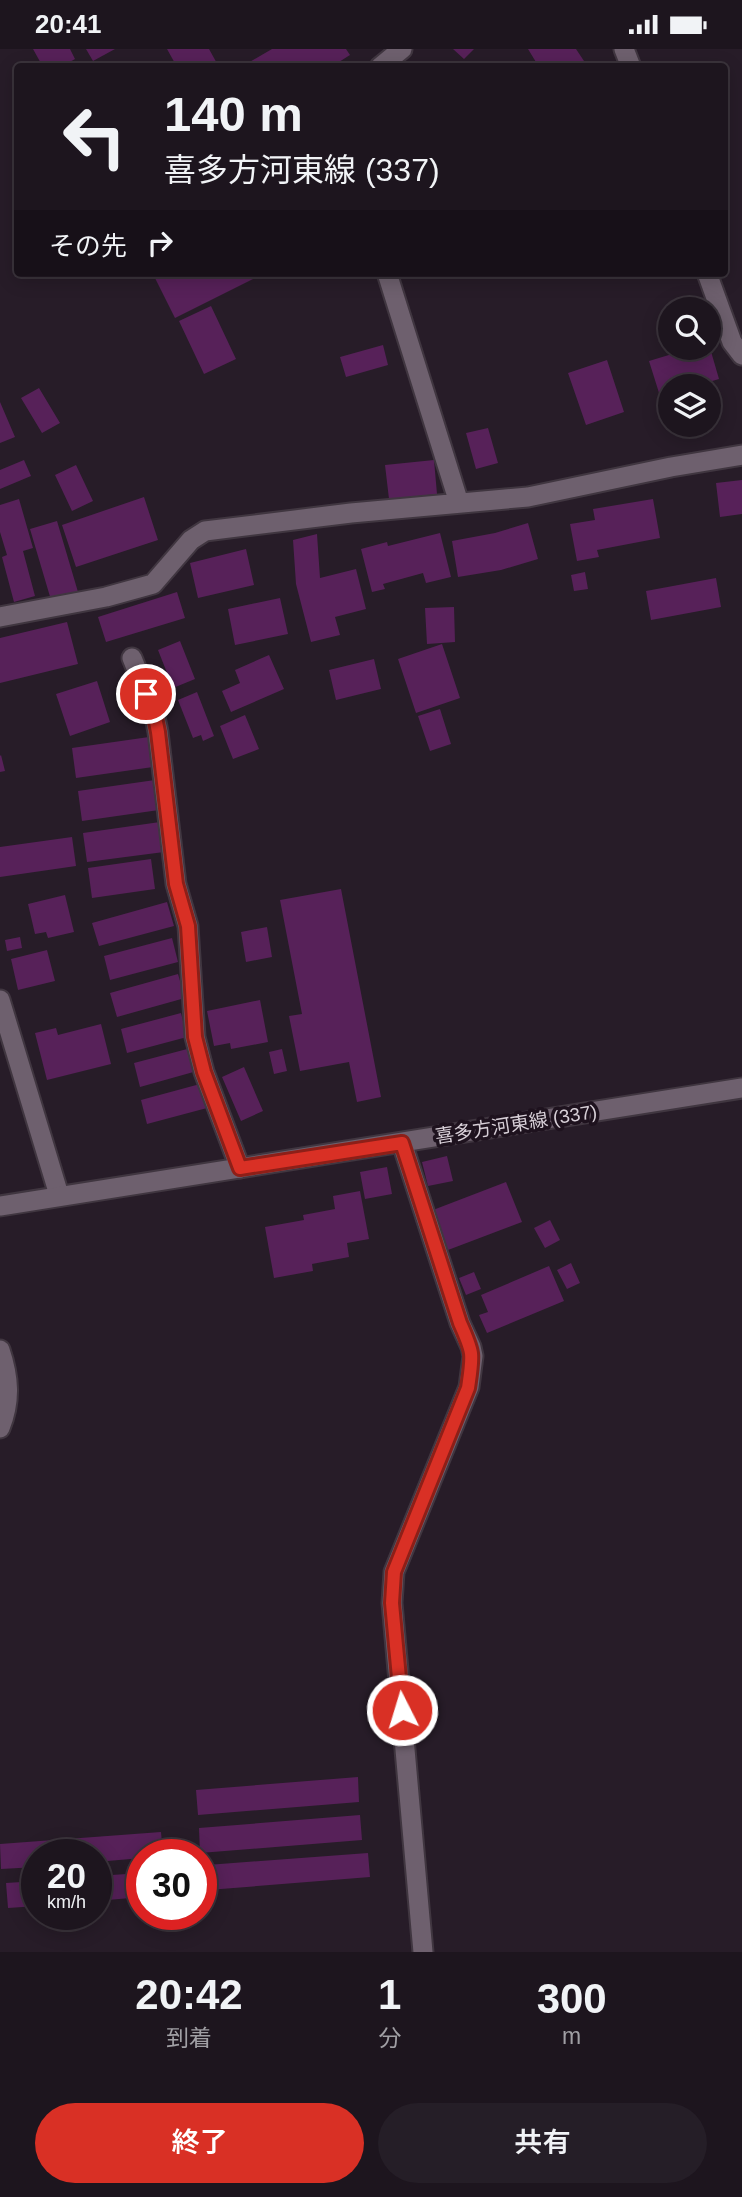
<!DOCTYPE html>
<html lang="ja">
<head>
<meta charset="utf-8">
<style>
  body { margin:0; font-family:Arial,"Noto Sans JP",sans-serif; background:#251e27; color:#f1f3f6; height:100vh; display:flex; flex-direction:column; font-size:26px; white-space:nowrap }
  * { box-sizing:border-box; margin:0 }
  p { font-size:23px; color:#a09fa4 }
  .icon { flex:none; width:38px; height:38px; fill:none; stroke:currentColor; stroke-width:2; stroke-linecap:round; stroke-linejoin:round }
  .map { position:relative; height:1903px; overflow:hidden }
  .sheet { display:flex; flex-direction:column; background:#1d151e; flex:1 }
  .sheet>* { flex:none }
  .banner { position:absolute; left:14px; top:14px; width:714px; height:214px; border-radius:7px; box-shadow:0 4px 18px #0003,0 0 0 2px #3b343c; background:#1d151e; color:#f1f3f6; overflow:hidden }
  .buttons { position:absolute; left:658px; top:248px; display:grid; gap:14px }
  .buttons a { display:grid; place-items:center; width:63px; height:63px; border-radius:50%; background:#1d151e; box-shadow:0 4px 18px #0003,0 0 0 2px #3b343c; font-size:35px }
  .speed { position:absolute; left:21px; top:1790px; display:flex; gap:14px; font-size:35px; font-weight:700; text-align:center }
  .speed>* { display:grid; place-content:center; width:91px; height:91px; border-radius:50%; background:#1d151e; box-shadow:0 4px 18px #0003,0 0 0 2px #3b343c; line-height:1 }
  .speed small { font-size:18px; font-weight:400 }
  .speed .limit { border:10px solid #d22; background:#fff; color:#111 }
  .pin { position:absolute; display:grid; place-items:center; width:60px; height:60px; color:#fff; margin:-30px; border:4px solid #fff; border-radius:50%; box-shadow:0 2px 7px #0007 }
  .me { position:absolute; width:77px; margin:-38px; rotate:355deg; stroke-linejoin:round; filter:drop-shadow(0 0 5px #0008) }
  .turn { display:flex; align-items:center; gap:24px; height:147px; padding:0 35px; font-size:32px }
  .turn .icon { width:91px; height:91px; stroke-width:2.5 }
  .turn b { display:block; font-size:49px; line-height:60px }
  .then { display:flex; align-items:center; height:66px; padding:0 35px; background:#0003; gap:14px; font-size:26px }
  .eta { display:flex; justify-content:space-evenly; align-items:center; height:119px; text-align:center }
  .eta b { font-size:42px; font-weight:600; line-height:49px }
  .button { display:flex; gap:14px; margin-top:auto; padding:14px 35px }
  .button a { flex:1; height:80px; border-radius:42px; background:#d93025; color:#fff; font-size:28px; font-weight:600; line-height:80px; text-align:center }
  .button a+a { background:#251e27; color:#f1f3f6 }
  .status { display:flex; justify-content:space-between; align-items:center; height:49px; padding:0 35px; background:#1d151e; direction:ltr }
  .status svg { height:19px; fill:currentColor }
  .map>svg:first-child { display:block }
  .building { fill:#572159 }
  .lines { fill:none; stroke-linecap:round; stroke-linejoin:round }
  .minor-casing { stroke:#403640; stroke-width:23 }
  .secondary-casing { stroke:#403640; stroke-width:23 }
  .minor { stroke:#6e606e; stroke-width:19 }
  .secondary { stroke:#6e606e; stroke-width:19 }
  .route-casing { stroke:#8d1f18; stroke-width:18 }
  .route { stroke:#d93025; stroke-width:12 }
  .labels { text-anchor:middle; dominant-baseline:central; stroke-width:7; stroke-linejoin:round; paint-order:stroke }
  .street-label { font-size:19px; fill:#d7cfd7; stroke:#1e121e }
</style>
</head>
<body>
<div class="status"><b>20:41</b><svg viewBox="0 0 49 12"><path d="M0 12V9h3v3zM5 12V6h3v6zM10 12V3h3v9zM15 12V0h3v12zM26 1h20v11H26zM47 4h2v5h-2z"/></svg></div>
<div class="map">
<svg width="742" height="1903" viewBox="0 0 742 1903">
  <rect width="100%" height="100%" fill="#271c28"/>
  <path class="building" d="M33,0h37l5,10 -14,8h-18z
    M86,0h29l-22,12z
    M167,0h42l10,18h-42z
    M272,0h74l4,6 -19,12h-90z
    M453,0h21l-10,10z
    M528,0h48l12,18h-49z
    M161,224h91l3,5 -80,40 -21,-42z
    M211,257l25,53 -32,15 -25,-53z
    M383,296l5,20 -42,12 -6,-20z
    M692,299h18l9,31 -27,8h-22v6l-10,3 -11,-35z
    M607,311l17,52 -38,13 -18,-52z
    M39,339l21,35 -18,10 -21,-35z
    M0,353l15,35 -15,6z
    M488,379l10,35 -22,6 -10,-36z
    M24,411l7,16 -31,13v-19z
    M434,411l3,34 -48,5 -4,-34z
    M76,416l17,36 -21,10 -17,-36z
    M742,431v34l-22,3 -4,-34z
    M144,448l14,43 -82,27 -14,-42z
    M19,450l14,49 -10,3 12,45 -21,6 -12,-45 5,-2 -7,-23v-27z
    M653,450l7,39 -63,12 2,7 -22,4 -7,-37 25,-4 -2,-11z
    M57,472l21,71 -27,8 -21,-71z
    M528,474l10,36 -37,11 -43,7 -6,-36 43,-8z
    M440,484l11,44 -25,6 -3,-10 -40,11 2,5 -13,3 -11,-43 26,-7 1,4z
    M317,485l3,44 36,-9 10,40 -31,8 5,18 -29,7 -15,-58 -3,-44z
    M246,500l8,36 -56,13 -8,-35z
    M585,523l3,17 -14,2 -3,-16z
    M716,529l5,29 -70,13 -5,-29z
    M177,543l8,26 -79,24 -8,-25z
    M280,549l8,36 -53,11 -7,-36z
    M454,558l1,35 -28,2 -2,-36z
    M67,573l11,42 -78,19v-45z
    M180,592l15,38 -22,9 -15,-38z
    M442,595l18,54 -44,15 -18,-54z
    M269,606l15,34 -53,23 -9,-21 18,-8 -5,-13z
    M374,610l7,30 -45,11 -7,-30z
    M97,632l13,41 -40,14 -14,-42z
    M197,643l17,44 -11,5 -2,-6 -8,3 -15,-38z
    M440,660l11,35 -21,7 -12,-35z
    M245,666l14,34 -26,10 -13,-33z
    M149,688l4,30 -77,11 -4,-30z
    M1,706l4,16 -5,1v-16z
    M155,731l4,30 -77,11 -4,-30z
    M160,773l4,30 -77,10 -4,-29z
    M72,788l4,29 -76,11v-30z
    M151,810l4,30 -63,9 -4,-30z
    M341,840l40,208 -24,5 -8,-40 -49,9 -11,-55 13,-2 -22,-114z
    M65,846l9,37 -26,6 -2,-6 -11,2 -7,-30z
    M167,853l7,24 -75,20 -7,-23z
    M267,878l5,30 -26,5 -5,-30z
    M20,888l2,11 -15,3 -2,-11z
    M172,889l6,24 -68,18 -6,-24z
    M47,901l8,31 -37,9 -7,-31z
    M178,925l7,24 -68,19 -7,-24z
    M260,951l8,42 -37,7 -1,-6 -16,3 -7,-35z
    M181,964l6,24 -60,16 -6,-24z
    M101,975l10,40 -64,16 -12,-47 21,-5 2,7z
    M191,999l6,23 -57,16 -6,-24z
    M282,1000l5,22 -13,3 -5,-22z
    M244,1018l19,44 -22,10 -19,-44z
    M200,1035l7,24 -60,16 -6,-24z
    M447,1107l6,25 -25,5 -6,-24z
    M387,1118l5,27 -27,5 -5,-27z
    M506,1133l16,40 -74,28 -15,-40z
    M360,1142l9,48 -22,4 2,14 -37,7 1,7 -39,7 -9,-51 39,-7 -1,-5 32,-6 -2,-13z
    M550,1171l10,20 -15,8 -11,-20z
    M571,1214l9,20 -13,6 -10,-19z
    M549,1217l15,35 -77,32 -8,-18 9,-3 -7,-17z
    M474,1223l7,17 -15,6 -7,-17z
    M358,1728l1,25 -161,13 -2,-25z
    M360,1766l2,25 -162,13 -1,-25z
    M161,1783l2,23h-21v3l-46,4v-7h-59v12l-36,2 -1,-25z
    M368,1804l2,24 -162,13 -1,-25z
    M142,1824v24l-46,4v-25z
    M37,1832v25l-29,2 -2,-25z"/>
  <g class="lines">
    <g class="minor-casing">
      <path id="minor" d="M624,0l7,18
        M380,18l22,-18
        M387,224l72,230
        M707,224l25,69 10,13
        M0,568l106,-20 47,-13 38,-44 14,-9 146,-18 177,-16 143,-30 71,-12
        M132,609l22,54 4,20 18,152 12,42 7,111 9,35 36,96
        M0,951l59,195
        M402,1094l58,180 11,24 2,9 -4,31 -75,185 -2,31 31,349
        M0,1301c9,27 11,51 0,78"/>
    </g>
    <g class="secondary-casing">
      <path id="secondary" d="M0,1157l742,-118"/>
    </g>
    <use href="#minor" class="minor"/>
    <use href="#secondary" class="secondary"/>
  </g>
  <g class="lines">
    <g class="route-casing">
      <path id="route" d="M146,645l8,18 4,20 18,152 12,42 7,111 9,35 36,96 162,-25 58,180c14,31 13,31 8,65l-74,184 -2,31 10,107"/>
    </g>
    <use href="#route" class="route"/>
  </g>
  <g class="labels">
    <g class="street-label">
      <text transform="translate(516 1075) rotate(-9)">喜多方河東線 (337)</text>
    </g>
  </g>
</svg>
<div class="buttons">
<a><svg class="icon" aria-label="search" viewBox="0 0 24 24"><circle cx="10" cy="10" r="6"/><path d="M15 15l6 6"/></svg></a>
<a><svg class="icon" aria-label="layers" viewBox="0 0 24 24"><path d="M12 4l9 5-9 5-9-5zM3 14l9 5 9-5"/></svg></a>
</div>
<div class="speed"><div>20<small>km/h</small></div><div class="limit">30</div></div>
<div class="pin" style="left:146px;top:645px;background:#d93025"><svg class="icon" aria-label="arrive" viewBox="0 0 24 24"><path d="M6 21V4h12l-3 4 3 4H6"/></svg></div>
<svg class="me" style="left:402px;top:1661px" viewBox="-20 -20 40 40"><circle r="17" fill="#d93025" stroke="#fff" stroke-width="3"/><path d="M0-11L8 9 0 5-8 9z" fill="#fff"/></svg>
<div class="banner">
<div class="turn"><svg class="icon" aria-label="left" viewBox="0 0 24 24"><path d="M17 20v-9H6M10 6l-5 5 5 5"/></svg><div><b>140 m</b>喜多方河東線 (337)</div></div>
<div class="then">その先<svg class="icon" aria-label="right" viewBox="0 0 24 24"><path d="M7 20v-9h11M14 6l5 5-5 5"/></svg></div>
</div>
</div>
<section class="sheet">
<div class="eta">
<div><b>20:42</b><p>到着</p></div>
<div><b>1</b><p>分</p></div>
<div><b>300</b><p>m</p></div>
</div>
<div class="button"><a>終了</a><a>共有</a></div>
</section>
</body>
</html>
